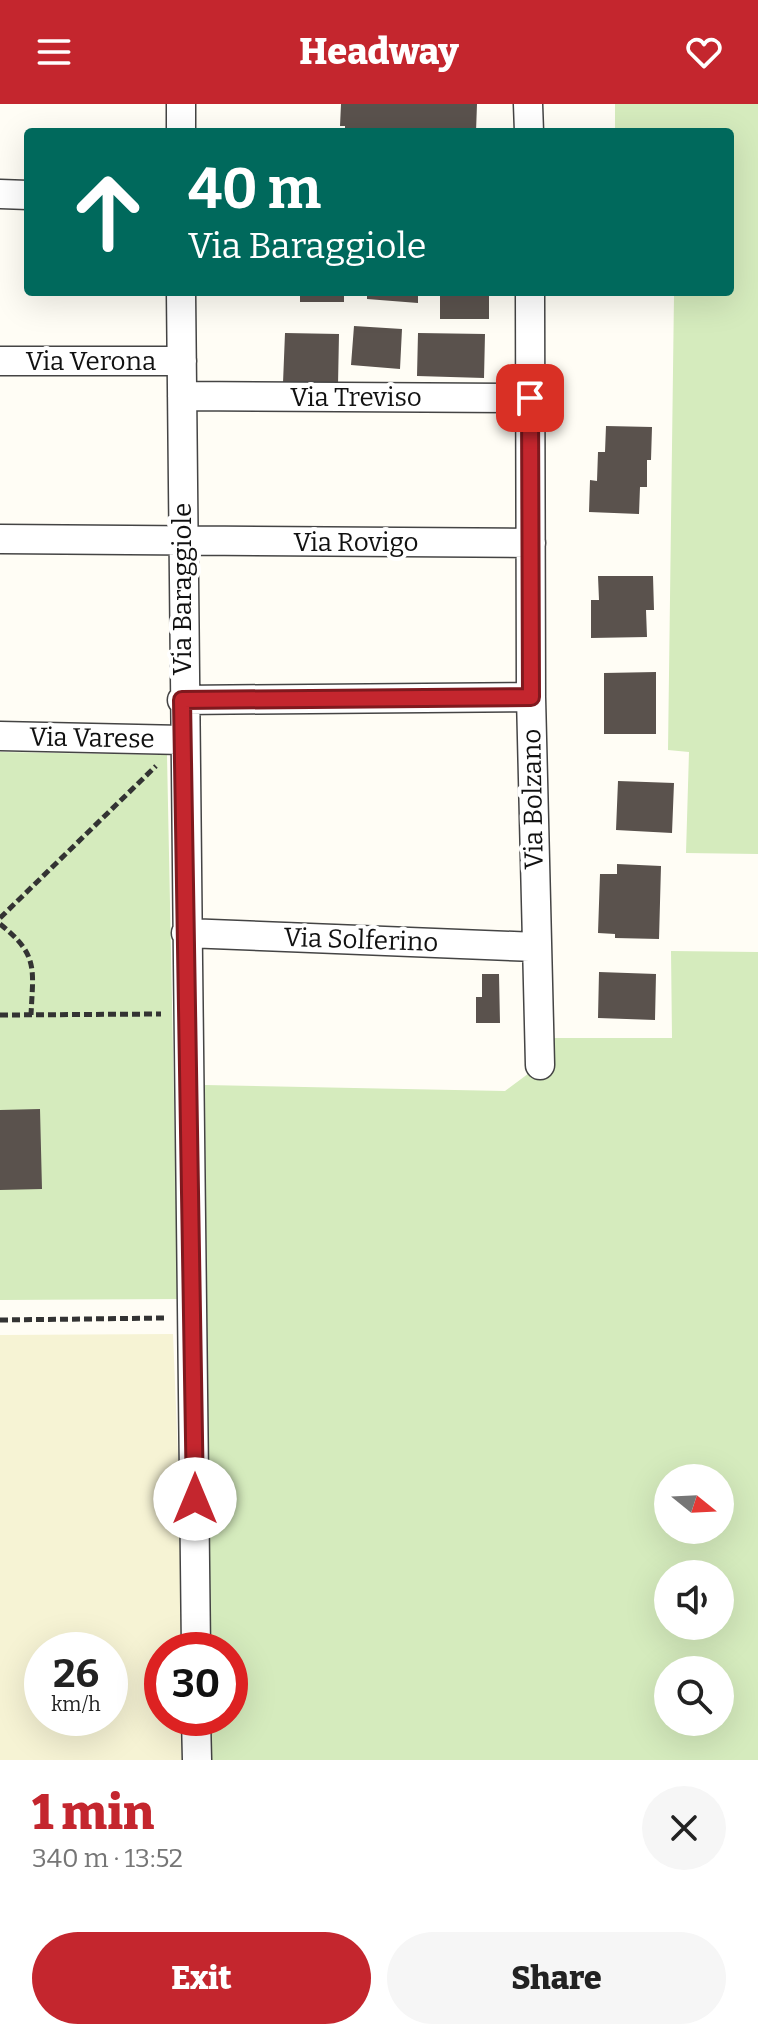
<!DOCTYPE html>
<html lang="en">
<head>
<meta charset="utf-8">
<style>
  body { margin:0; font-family:Bitter,serif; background:#f6f6f6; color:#222; height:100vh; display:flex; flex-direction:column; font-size:30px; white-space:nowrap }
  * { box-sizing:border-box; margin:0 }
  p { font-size:26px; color:#767676 }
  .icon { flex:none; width:44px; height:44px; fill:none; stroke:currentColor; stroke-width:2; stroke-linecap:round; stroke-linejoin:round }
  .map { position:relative; height:1656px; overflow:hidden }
  .drawer { display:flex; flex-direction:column; background:#fff; flex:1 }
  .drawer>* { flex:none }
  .guide { position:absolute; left:24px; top:24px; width:710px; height:168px; border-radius:8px; box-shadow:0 8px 32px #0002; background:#00695c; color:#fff; overflow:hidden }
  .needle { width:52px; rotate:108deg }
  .buttons { position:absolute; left:654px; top:1360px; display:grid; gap:16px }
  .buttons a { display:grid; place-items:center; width:80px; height:80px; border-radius:50%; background:#fff; box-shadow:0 8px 32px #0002; font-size:40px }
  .speed { position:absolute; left:24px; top:1528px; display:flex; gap:16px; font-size:40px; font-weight:700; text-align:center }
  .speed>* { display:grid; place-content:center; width:104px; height:104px; border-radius:50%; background:#fff; box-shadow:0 8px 32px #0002; line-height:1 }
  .speed small { font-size:20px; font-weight:400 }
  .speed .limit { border:12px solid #d22; background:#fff; color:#111 }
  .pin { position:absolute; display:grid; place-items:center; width:68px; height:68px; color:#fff; margin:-34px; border-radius:16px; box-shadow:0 4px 12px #0006 }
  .me { position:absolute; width:88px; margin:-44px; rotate:0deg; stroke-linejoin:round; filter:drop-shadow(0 0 6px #0008) }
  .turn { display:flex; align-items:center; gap:28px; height:168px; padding:0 32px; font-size:36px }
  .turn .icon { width:104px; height:104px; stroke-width:2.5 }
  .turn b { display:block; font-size:56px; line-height:68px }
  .round { display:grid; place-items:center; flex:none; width:84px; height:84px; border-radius:42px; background:#f6f6f6 }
  .summary { display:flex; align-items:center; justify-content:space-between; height:136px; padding:0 32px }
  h1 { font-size:48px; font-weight:800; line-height:60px; color:#c4262e }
  .action { display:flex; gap:16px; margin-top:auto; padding:16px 32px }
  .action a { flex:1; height:92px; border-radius:48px; background:#c4262e; color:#fff; font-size:32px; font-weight:800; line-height:92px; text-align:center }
  .action a+a { background:#f6f6f6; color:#222 }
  header { display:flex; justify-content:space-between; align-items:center; height:104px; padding:0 32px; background:#c4262e; color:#fff; font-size:36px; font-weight:800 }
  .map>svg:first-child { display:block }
  .farmland { fill:#f6f3d4; fill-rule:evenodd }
  .green { fill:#d5ebbd; fill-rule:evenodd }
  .building { fill:#5a524d }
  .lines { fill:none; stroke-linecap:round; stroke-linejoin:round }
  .street-casing { stroke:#444; stroke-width:31 }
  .path { stroke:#333; stroke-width:5; stroke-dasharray:8 4; stroke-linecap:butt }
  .street { stroke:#fff; stroke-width:28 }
  .route-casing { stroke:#7f191e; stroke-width:20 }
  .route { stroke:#c4262e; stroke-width:14 }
  .labels { text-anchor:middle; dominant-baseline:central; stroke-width:8; stroke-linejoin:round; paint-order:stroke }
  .street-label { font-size:26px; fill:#111; stroke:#fff }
</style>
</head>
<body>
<header><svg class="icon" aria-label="menu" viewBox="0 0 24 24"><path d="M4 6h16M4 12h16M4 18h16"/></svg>Headway<svg class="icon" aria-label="heart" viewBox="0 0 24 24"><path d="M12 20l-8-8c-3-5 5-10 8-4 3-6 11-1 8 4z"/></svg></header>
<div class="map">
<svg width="758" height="1656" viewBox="0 0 758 1656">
  <rect width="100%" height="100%" fill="#fffdf5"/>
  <path class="farmland" d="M173,1230l13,316h-24v68h26l2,42h-190v-425zM42,1546h68v68h-68z"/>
  <path class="green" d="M615,0h143v750l-72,-1 3,-101 -21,-2 6,-455 -35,-2 91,-1v-160h-115z
    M0,648l167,3 11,544 -178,1z
    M671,847l87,1v808h-549v-42h21v-68h-22l-3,-565 300,6 35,-26 -1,-27h133zM668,1374h52v52h-52zM668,1470h52v52h-52zM668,1566h52v52h-52z"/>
  <path class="building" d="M341,0h136l-1,28h-131v-6h-5z
    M300,188h44v10h-44z
    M367,188h51v11l-51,-4z
    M440,188h49v27h-49z
    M354,222l48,3 -2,40 -49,-4z
    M285,229l54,1 -1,51 -55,-2z
    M418,229l67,1 -1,44 -67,-2z
    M606,322l46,1 -1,33h-4v27h-7l-1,27 -50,-2 1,-32 7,1 1,-29h7z
    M598,472h55l1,34h-8l1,27 -56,1v-38h8z
    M656,568v62h-52v-61z
    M618,677l56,2 -2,50 -56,-3z
    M617,760l44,2 -2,73 -44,-1v-4l-17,-1 2,-59h17z
    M599,868l57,2 -1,46 -57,-2z
    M482,870h17l1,49h-24v-26h6z
    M40,1005l2,80 -42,1v-80z"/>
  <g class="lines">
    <g class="street-casing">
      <path id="street" d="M181,0v28
        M528,0l1,28
        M0,90l28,1
        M181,188c1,453 13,905 15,1358
        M530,188l1,405 9,368
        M0,257h182
        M182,292l348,2
        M0,435l531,4
        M182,596l349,-3
        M0,632l183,4
        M186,829l350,14
        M196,1614l1,42"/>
    </g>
    <path class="path" d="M0,814l156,-152
      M0,820c39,31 33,45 31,91
      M0,911l161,-1
      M0,1216l166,-2"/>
    <use href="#street" class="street"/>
  </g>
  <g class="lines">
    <g class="route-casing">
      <path id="route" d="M195,1395l-13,-799 349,-3 -1,-299"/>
    </g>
    <use href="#route" class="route"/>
  </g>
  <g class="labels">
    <g class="street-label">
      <text x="91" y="257">Via Verona</text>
      <text x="356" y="293">Via Treviso</text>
      <text x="356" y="438">Via Rovigo</text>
      <text transform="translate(182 485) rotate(-90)">Via Baraggiole</text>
      <text transform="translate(92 634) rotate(1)">Via Varese</text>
      <text transform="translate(533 695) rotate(-91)">Via Bolzano</text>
      <text transform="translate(361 836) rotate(2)">Via Solferino</text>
    </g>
  </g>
</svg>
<div class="buttons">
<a><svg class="needle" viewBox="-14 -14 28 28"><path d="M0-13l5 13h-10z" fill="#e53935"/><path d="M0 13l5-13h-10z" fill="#767676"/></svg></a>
<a><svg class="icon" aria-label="sound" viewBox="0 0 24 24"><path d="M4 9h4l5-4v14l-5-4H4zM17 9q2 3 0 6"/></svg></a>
<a><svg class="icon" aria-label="search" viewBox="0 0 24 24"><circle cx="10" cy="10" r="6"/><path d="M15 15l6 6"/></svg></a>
</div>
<div class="speed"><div>26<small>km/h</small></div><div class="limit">30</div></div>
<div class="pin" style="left:530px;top:294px;background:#d93025"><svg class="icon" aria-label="arrive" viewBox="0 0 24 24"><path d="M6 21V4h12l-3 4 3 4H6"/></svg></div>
<svg class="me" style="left:195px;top:1395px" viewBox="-20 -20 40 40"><circle r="19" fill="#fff"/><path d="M0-13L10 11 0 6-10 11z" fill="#c4262e"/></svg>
<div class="guide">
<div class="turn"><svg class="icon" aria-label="ahead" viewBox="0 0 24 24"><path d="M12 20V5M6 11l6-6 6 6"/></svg><div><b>40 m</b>Via Baraggiole</div></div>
</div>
</div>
<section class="drawer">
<div class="summary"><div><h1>1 min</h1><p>340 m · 13:52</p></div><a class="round"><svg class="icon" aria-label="close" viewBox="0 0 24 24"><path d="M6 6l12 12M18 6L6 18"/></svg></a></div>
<div class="action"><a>Exit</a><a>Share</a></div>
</section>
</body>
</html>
